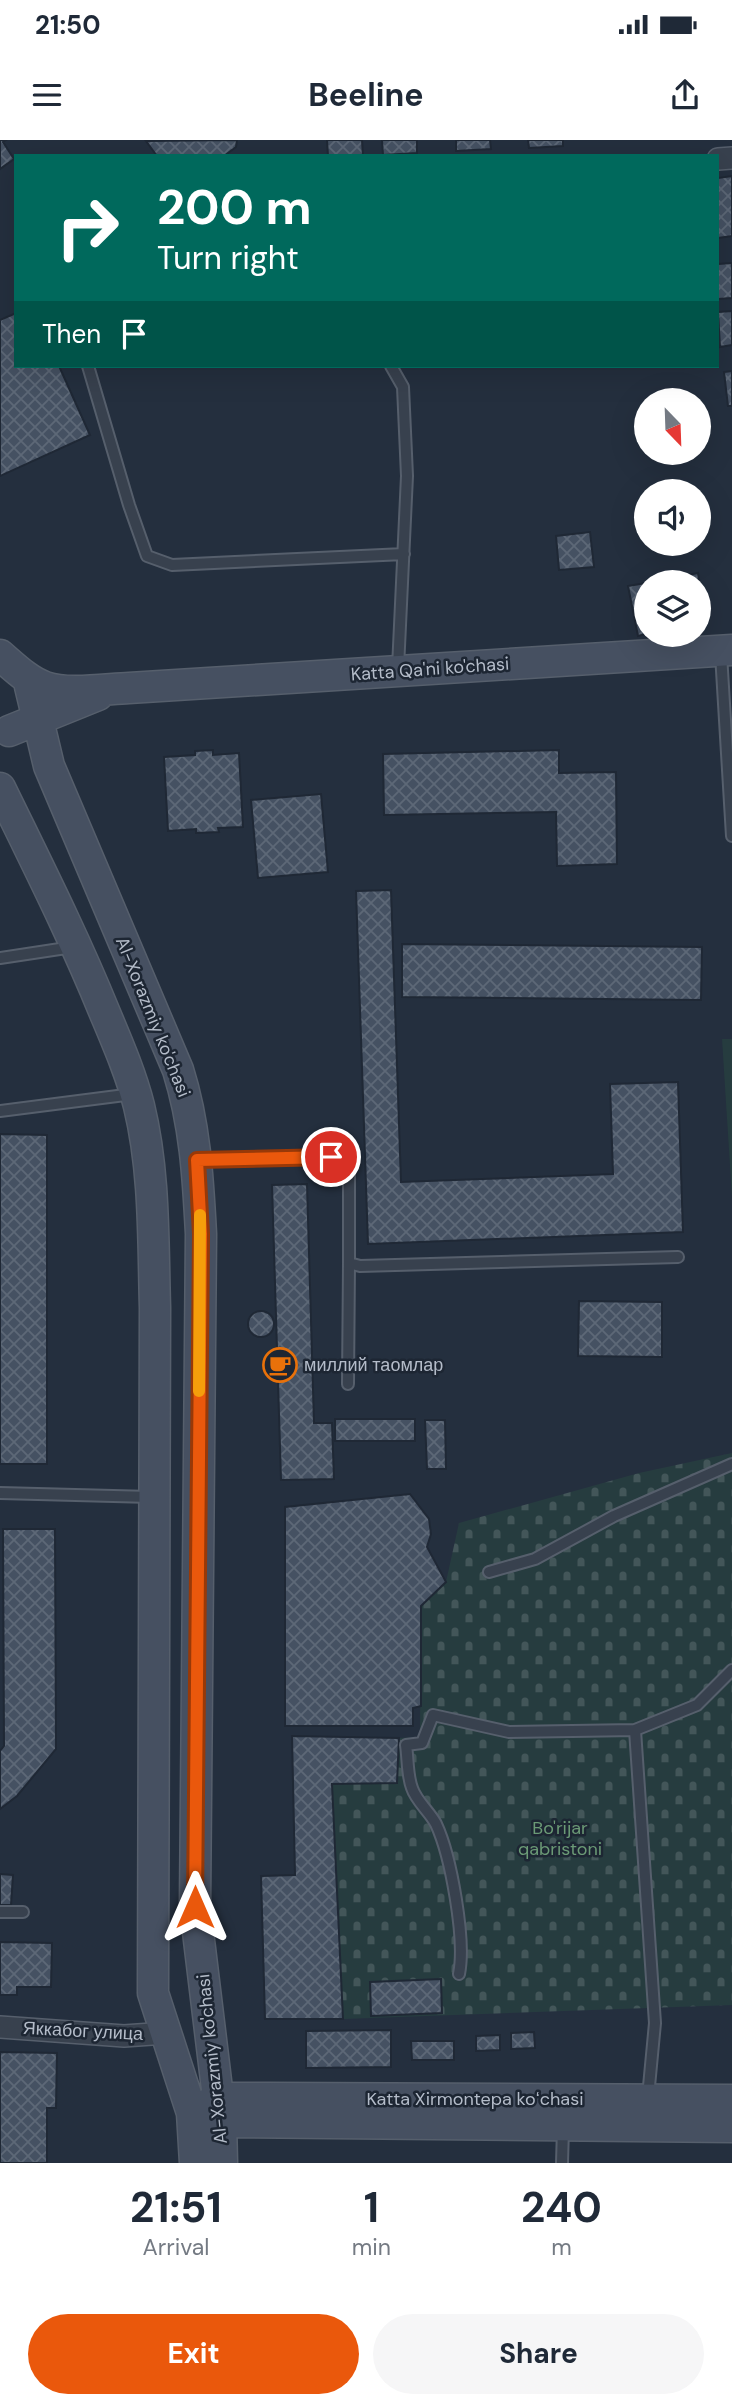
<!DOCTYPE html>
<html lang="en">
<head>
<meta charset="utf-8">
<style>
  body { margin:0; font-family:"DM Sans",sans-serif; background:#f6f6f7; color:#1f2937; height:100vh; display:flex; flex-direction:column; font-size:26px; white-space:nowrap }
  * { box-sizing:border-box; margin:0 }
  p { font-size:23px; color:#747a83 }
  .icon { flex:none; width:38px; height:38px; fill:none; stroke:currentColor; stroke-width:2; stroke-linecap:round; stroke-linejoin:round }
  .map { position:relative; height:2023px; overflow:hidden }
  .sheet { display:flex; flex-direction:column; background:#fff; flex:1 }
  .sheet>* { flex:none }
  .banner { position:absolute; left:14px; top:14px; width:705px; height:214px; border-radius:0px; box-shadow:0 7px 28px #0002; background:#00695c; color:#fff; overflow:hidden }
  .needle { width:46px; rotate:157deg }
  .fabs { position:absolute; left:634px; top:248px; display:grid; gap:14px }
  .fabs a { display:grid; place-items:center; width:77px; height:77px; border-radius:50%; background:#fff; box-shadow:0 7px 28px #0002; font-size:35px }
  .pin { position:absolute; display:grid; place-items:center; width:60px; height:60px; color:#fff; margin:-30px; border:4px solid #fff; border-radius:50%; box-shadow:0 2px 7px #0007 }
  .me { position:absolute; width:77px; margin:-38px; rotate:0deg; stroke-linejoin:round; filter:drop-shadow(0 0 5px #0008) }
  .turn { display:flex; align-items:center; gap:24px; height:147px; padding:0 28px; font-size:32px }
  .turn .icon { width:91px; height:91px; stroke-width:2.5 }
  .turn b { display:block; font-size:49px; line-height:60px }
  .then { display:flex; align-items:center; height:66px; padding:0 28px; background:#0003; gap:14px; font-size:26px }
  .eta { display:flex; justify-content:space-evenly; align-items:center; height:119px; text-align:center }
  .eta b { font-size:42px; font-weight:700; line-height:49px }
  .button { display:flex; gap:14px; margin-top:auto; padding:14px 28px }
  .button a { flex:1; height:80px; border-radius:42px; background:#ea580c; color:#fff; font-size:28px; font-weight:700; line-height:80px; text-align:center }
  .button a+a { background:#f6f6f7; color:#1f2937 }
  .status { display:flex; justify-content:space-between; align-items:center; height:49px; padding:0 35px; background:#fff; direction:ltr }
  .status svg { height:19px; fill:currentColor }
  header { display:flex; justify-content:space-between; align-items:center; height:91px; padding:0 28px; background:#fff; font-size:32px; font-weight:700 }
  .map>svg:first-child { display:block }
  .cemetery { fill:url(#cemetery-stones) }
  .garden { fill:#263c3f }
  .building { fill:url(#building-cross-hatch); stroke:#1f2835; stroke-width:2 }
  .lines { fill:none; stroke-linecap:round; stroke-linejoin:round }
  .lane-casing { stroke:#565f6c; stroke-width:14 }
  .street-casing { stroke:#565f6c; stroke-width:24 }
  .secondary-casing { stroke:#565f6c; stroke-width:33 }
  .lane { stroke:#38414e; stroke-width:10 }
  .street { stroke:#38414e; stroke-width:21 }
  .secondary { stroke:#465061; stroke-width:30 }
  .route-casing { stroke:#983908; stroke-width:18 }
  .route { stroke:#ea580c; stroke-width:12 }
  .slow { stroke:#f59e0b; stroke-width:12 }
  .labels { text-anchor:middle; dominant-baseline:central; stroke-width:5; stroke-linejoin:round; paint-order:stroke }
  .street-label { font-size:18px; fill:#b4bcc9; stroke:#1d2633 }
  .poi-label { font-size:18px; fill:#b4bcc9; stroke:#1d2633; text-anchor:start }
  .park-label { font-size:18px; fill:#6b9a76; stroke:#1d2633 }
</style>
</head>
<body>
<div class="status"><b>21:50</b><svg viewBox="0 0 49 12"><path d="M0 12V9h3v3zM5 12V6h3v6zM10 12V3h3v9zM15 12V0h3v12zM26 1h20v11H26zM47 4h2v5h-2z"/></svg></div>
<header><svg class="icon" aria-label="menu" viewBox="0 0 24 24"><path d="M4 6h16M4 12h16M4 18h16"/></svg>Beeline<svg class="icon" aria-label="share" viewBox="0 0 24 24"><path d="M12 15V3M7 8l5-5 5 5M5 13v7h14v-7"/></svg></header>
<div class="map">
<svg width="732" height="2023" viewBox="0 0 732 2023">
  <defs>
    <pattern id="cemetery-stones" width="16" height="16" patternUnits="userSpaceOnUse" patternTransform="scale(1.75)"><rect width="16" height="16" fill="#263c3f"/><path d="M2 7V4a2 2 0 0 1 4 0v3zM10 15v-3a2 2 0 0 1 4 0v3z" fill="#435659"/></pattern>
    <pattern id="building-cross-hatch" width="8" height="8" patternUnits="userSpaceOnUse" patternTransform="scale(1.75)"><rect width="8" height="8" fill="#455162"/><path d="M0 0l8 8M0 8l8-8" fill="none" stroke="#5d6877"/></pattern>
  </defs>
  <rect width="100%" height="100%" fill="#242f3e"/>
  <path class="cemetery" d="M732,1313v552l-389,14 -11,-235 65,-1 2,-45 21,-1 1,-131 25,-24 13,-59 180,-50z"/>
  <path class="garden" d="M722,899h10v159z"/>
  <path class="building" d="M0,0h6l-3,2 11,17 -14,10z
    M237,0l-1,7 -12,9h-67l-11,-15z
    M327,0h35l1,16h-35z
    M382,0h35v13l-34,2z
    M456,0h34l1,9 -35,2z
    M528,0h35v6l-34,2z
    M732,36v60l-14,2v-60z
    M732,123v35l-14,1v-35z
    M732,171v34l-12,2 -2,-35z
    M16,173v53h43l31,69 -90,41v-156z
    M732,231v35h-4l-4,-34z
    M590,392l4,35 -35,3 -3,-34z
    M698,433l3,19 -3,1v-10h-52z
    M646,443v51l-8,2 -10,-50z
    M213,610v5l26,-2 4,74 -25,1 1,4 -23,1v-4l-28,2 -4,-74 31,-2v-4z
    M559,610v23l57,-1 1,92 -60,2 -1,-54 -172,3 -1,-61z
    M321,654l7,78 -70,6 -7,-78z
    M391,750l10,292 212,-8 -3,-90 68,-2 5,150 -315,12 -12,-353z
    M402,804l300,3 -1,53 -299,-3z
    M0,994l47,1v329h-47z
    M307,1044l7,239h18l2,56 -53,1 -9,-295z
    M579,1161l83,1v55l-84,-1z
    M248 1184a13 13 0 1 1 26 0a13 13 0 1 1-26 0Z
    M335,1279h80v22h-80z
    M425,1280h20l1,49h-19z
    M410,1354l19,25 2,15 -4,13 19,35 -25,24v100l-8,2v18h-128v-219z
    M3,1389h52l1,220 -39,47 -17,13v-58l4,-5z
    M292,1596l107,2 -2,45 -65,1 11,235h-78l-4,-143 34,-1z
    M0,1734l13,1 -2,30h-11z
    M0,1802l52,1 -1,44h-34v8h-17z
    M441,1839l1,34 -71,3 -1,-34z
    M391,1890v37l-85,1v-37z
    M534,1892l1,16 -24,1v-16z
    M500,1895v15l-24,1v-15z
    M411,1901h43v19h-42z
    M0,1912l57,1 -1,55h-9v55h-47z"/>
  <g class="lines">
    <g class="lane-casing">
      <path id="lane" d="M88,226l41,139 18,51 25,9 232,-11
        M391,226l12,21 4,89 -9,192
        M721,514l11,182
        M0,818l73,-11
        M0,971l133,-17
        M197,1020l152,-3v106l11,3 318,-9
        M348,1244l1,-121
        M0,1353l151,4
        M489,1432l46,-13 79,-43 118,-52
        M0,1772h23
        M459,1834c7,-34 -8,-118 -23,-150 -6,-12 -20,-23 -24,-36 -5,-13 -4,-30 -6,-43l16,-2 11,-28 76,17 126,-2
        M648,1957l7,-74 -20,-293 62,-25 35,-35
        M562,2023l1,-35"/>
    </g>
    <g class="street-casing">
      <path id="street" d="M718,19l14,-1
        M0,1887l124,9 42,-3"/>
    </g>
    <g class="secondary-casing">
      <path id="secondary" d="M0,515c14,12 28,26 45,32 22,8 60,2 84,1l603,-38
        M28,538l21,88 129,304c17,54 20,107 23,164l-6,673 26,215 1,41
        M9,591l89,-36
        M0,648c36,74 73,147 104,223 13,31 27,63 35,95 16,66 14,135 16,202l-2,685 39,120 3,50
        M203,1967l15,-9h51l463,2
        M202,1976l19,6 511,5"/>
    </g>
    <use href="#lane" class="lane"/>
    <use href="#street" class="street"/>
    <use href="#secondary" class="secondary"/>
  </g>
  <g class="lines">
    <g class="route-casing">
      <path id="route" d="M195,1767l6,-673 -4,-74 134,-3"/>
    </g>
    <use href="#route" class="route"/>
    <path class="slow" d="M199,1251l1,-176"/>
  </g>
  <defs>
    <g id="cafe-ring" transform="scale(1.75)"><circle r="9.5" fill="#1d2633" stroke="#e8710a" stroke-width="1.5"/><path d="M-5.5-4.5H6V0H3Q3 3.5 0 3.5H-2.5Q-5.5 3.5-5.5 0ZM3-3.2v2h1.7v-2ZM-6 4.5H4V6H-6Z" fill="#e8710a"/></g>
  </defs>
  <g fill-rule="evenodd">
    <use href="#cafe-ring" x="280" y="1225"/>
  </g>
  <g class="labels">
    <g class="street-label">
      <text transform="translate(430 529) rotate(-4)">Katta Qa'ni ko'chasi</text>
      <text transform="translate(153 877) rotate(68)">Al-Xorazmiy ko'chasi</text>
      <text transform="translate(83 1891) rotate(3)">Яккабог улица</text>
      <text transform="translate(212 1919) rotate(-96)">Al-Xorazmiy ko'chasi</text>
      <text x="475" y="1959">Katta Xirmontepa koʻchasi</text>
    </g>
    <g class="poi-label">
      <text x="304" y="1225">миллий таомлар</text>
    </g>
    <g class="park-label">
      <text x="560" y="1688">Bo'rijar<tspan x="560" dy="21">qabristoni</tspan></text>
    </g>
  </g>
</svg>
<div class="fabs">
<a><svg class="needle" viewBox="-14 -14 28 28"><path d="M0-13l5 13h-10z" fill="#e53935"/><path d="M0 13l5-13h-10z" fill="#747a83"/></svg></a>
<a><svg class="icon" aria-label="sound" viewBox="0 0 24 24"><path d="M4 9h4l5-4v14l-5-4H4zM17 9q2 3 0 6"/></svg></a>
<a><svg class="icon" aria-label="layers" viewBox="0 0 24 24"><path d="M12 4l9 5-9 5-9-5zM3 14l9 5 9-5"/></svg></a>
</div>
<div class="pin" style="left:331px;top:1017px;background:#d93025"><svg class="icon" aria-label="arrive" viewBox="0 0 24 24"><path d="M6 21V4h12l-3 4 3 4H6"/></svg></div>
<svg class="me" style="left:195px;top:1767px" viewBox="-20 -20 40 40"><path d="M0-17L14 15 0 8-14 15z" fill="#ea580c" stroke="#fff" stroke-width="4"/></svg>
<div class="banner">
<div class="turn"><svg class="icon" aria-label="right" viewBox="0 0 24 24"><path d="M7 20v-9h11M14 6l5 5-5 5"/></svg><div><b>200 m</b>Turn right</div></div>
<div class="then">Then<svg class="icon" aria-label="arrive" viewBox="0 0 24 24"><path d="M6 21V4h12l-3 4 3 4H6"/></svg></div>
</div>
</div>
<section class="sheet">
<div class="eta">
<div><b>21:51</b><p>Arrival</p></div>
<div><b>1</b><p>min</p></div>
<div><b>240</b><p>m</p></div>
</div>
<div class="button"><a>Exit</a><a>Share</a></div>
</section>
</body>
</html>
